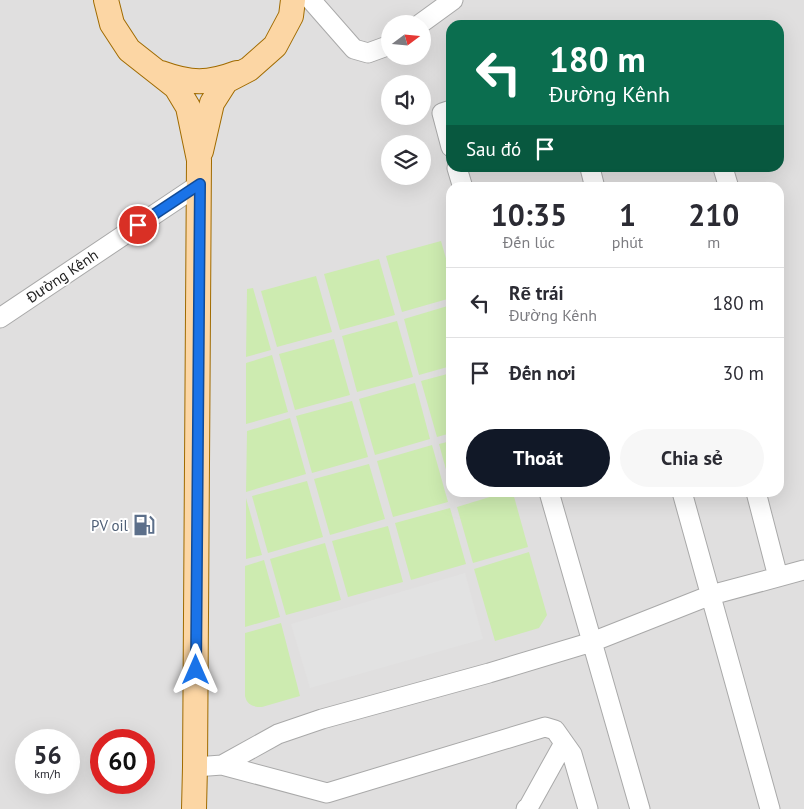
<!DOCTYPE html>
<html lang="vi">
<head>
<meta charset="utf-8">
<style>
  body { margin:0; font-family:"PT Sans",sans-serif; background:#f7f7f7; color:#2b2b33; height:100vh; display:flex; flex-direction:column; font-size:19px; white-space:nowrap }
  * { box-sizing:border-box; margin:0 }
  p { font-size:16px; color:#7c7c81 }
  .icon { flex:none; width:28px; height:28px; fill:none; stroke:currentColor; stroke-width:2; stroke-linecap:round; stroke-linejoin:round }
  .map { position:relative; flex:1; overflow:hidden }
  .panel { position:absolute; left:446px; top:182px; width:338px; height:315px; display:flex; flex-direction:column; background:#fff; border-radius:15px; box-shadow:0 5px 20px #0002 }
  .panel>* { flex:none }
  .banner { position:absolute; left:446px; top:20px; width:338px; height:152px; border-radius:15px; box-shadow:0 5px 20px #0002; background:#0b6e4f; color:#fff; overflow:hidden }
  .needle { width:32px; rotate:74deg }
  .controls { position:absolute; left:381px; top:15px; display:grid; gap:10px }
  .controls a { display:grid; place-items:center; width:50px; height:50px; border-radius:50%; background:#fff; box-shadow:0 5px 20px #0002; font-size:25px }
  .speed { position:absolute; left:15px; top:729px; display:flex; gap:10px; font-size:25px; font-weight:700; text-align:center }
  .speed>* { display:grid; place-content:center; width:65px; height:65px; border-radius:50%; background:#fff; box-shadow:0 5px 20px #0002; line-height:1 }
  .speed small { font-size:12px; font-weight:400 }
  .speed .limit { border:8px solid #d22; background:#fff; color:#111 }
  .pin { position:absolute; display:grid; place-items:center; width:42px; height:42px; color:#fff; margin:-21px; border:2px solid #fff; border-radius:50%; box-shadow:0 1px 5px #0007 }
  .me { position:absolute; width:55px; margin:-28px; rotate:0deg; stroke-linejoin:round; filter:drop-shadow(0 0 4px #0008) }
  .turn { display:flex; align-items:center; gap:18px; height:105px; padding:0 20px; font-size:22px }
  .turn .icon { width:65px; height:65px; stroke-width:2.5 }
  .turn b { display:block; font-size:35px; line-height:42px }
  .then { display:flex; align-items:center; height:48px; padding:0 20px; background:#0003; gap:10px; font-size:19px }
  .eta { display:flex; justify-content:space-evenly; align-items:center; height:85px; text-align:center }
  .eta b { font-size:30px; font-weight:600; line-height:35px }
  .cta { display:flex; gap:10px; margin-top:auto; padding:10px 20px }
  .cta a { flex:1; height:58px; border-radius:30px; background:#111827; color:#fff; font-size:20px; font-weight:600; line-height:58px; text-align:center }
  .cta a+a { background:#f7f7f7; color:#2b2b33 }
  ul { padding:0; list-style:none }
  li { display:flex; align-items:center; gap:15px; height:70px; padding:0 20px; border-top:1px solid #e1e1e2 }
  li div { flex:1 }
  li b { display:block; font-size:19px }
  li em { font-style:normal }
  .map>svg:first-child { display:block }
  .residential { fill:#e0dfdf; fill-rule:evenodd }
  .grass { fill:#cdebb0 }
  .parking { fill:#e2e2e2 }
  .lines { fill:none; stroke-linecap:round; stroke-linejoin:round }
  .minor-casing { stroke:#a9a9a9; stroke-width:21 }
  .major-casing { stroke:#a06b00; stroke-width:26 }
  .minor { stroke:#fff; stroke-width:19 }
  .major { stroke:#fcd6a4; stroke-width:24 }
  .route-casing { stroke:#114b97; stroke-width:12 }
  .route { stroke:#1a73e8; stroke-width:9 }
  .labels { text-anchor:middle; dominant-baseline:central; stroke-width:4; stroke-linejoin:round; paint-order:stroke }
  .street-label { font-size:15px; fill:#222; stroke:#fff }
  .service-label { font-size:15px; fill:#4e5e75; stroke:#fff; text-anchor:end }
</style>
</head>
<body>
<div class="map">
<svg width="804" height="809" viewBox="0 0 804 809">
  <rect width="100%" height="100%" fill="#f2efe9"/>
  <path class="residential" d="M0,0h804v809h-804zM390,24h32v32h-32zM451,25h328v143h-328zM390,84h32v32h-32zM390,144h32v32h-32zM451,188h328v304h-328zM26,740h43v42h-43zM101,740h43v42h-43z"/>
  <path class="grass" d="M441,241l10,35v22l-49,14 -16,-56z
    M379,259l16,56 -55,15 -16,-56z
    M316,276l16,56 -55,15 -16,-56z
    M253,288l18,62 -25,7 1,-68z
    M451,305v61l-32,9 -15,-56z
    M397,321l16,56 -56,15 -15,-56z
    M334,339l16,56 -55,15 -16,-56z
    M272,355l16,57 -42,12v-61z
    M451,373v60l-14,4 -16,-56z
    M415,383l15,56 -55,16 -16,-56z
    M352,401l16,56 -56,16 -16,-57z
    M290,418l16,56 -60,18 1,-61z
    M451,441v47l-12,-44z
    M432,445l16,57 -55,15 -16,-56z
    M369,464l16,55 -55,16 -16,-56z
    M307,481l16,56 -55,16 -16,-57z
    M506,492l7,1 15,54 -55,16 -16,-56z
    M246,498l16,57 -16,4z
    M450,508l16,56 -55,16 -16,-57z
    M388,526l15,56 -55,15 -16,-56z
    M325,543l16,57 -55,15 -16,-56z
    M529,552l18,63 -8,13 -44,13 -21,-72z
    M264,560l16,57 -35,10v-61z
    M281,623l19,73 -38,11c-9,0 -15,-2 -17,-11v-63z"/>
  <path class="parking" d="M465,573l18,66 -173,49 -19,-64z"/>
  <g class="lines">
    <g class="minor-casing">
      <path id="minor" d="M311,0l43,49 14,4 22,-8
        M420,24l33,-24
        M451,110l-9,3 9,34
        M457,168l6,20
        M590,168l5,20
        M723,168l6,20
        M0,318l200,-134
        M549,492l91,317
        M682,492l88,317
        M756,492l22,85
        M222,765l105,28 218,-66 10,3 17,24 16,55
        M195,767l27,-2 56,-31 44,-15 167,-46 103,-31 119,-47 93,-25
        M526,809l3,-3 35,-63"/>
    </g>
    <g class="major-casing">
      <path id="major" d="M106,0l6,24 17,26 47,37 12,20 11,53 -4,607 -1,42
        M161,73c30,11 47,11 76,0
        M201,151l11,-48 14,-22 23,-12 26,-23 16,-30 2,-16"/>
    </g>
    <use href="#minor" class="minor"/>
    <use href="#major" class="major"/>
  </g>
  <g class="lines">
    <g class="route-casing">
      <path id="route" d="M138,225l62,-41 -4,486"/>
    </g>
    <use href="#route" class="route"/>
  </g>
  <defs>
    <g id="fuel-bare" transform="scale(1.725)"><path d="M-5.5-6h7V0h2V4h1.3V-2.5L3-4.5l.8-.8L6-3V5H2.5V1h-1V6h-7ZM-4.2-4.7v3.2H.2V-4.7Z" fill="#5c6f8a" stroke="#fff" stroke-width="2.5" paint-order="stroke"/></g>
  </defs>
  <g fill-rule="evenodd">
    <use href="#fuel-bare" x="144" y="525"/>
  </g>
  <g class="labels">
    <g class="street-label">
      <text transform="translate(62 276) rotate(-34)">Đường Kênh</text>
    </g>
    <g class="service-label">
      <text x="128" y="525">PV oil</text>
    </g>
  </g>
</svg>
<div class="controls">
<a><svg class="needle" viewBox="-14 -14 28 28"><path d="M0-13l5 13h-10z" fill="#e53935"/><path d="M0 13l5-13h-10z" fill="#7c7c81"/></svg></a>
<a><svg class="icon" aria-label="sound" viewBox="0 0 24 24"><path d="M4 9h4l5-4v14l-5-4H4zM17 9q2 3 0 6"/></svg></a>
<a><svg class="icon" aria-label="layers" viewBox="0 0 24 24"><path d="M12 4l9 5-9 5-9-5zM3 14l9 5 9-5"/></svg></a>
</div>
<div class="speed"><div>56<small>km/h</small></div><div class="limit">60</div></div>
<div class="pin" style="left:138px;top:225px;background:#d93025"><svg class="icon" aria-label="arrive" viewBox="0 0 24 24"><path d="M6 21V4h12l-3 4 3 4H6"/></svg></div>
<svg class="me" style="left:196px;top:670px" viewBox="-20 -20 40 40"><path d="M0-17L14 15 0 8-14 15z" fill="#1a73e8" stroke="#fff" stroke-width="4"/></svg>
<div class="banner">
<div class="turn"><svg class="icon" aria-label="left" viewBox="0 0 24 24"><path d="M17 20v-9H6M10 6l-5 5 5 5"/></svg><div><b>180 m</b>Đường Kênh</div></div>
<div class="then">Sau đó<svg class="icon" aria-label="arrive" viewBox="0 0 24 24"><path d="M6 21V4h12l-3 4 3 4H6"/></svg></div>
</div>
<section class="panel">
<div class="eta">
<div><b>10:35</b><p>Đến lúc</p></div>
<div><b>1</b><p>phút</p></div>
<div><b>210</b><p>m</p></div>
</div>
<ul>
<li><svg class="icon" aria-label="left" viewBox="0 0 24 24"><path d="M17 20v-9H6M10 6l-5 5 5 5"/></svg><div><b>Rẽ trái</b><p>Đường Kênh</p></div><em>180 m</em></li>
<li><svg class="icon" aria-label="arrive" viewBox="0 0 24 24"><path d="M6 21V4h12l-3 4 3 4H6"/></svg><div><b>Đến nơi</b></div><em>30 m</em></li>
</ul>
<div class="cta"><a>Thoát</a><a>Chia sẻ</a></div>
</section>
</div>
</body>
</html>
